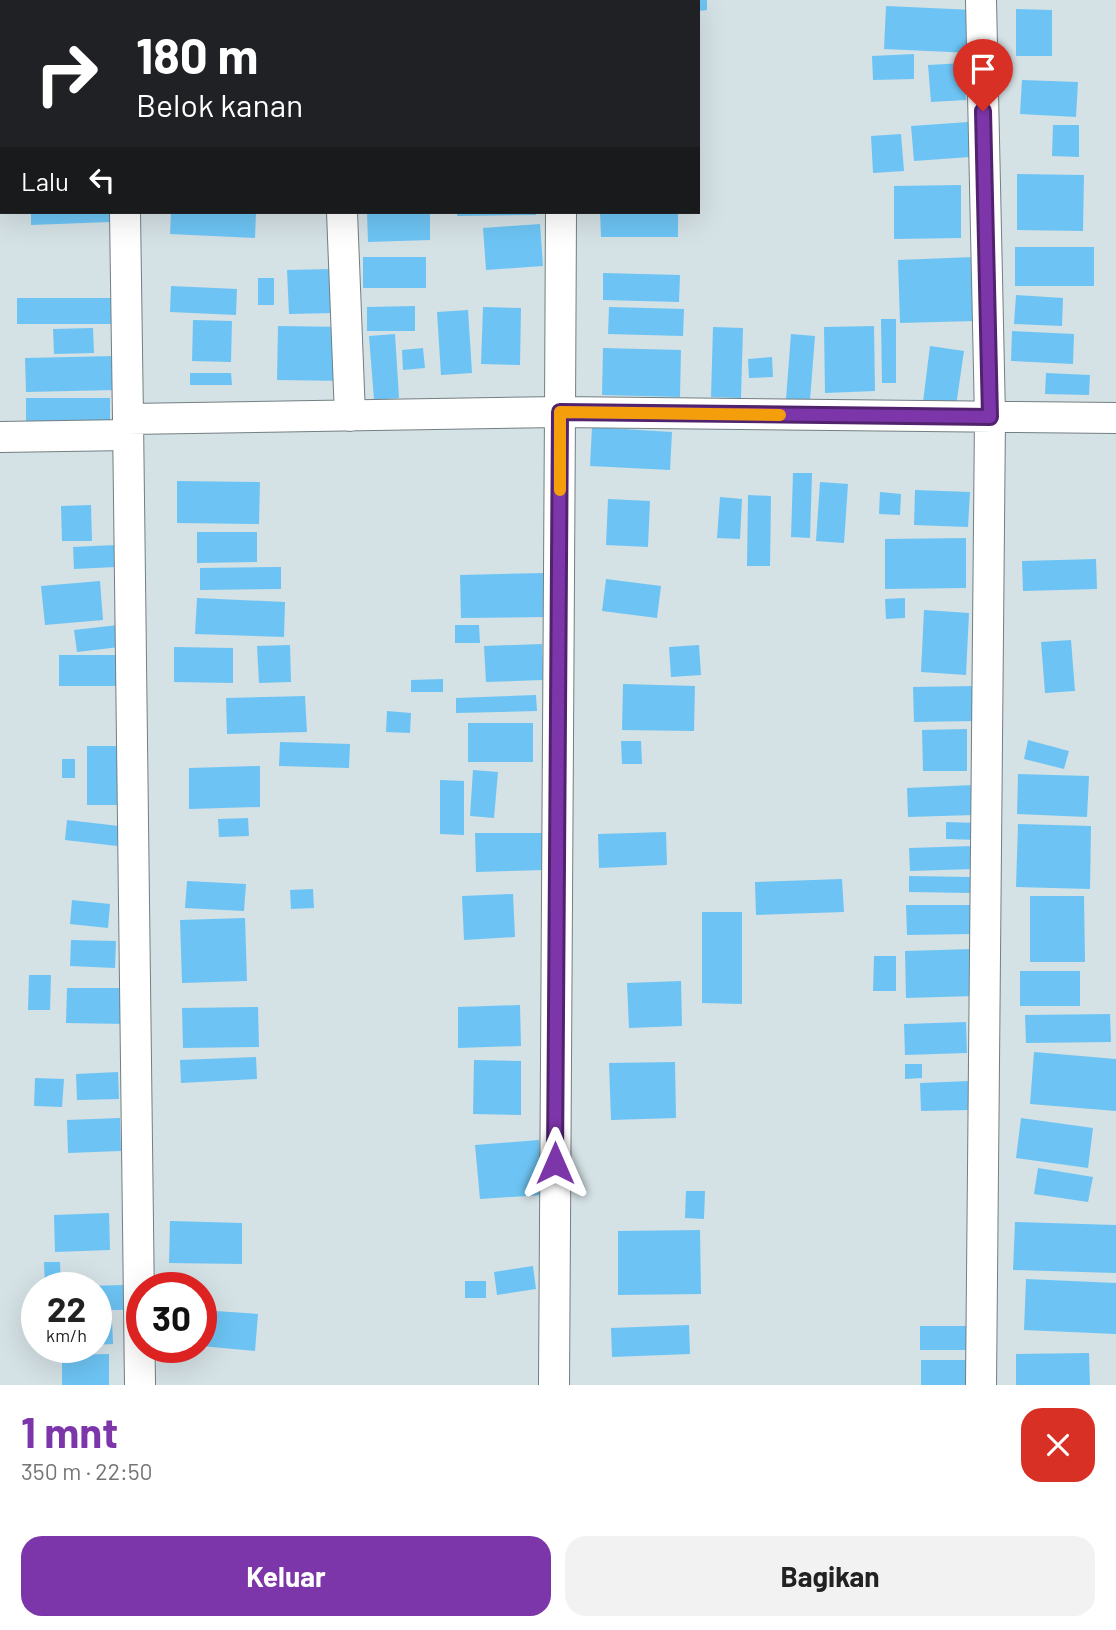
<!DOCTYPE html>
<html lang="id">
<head>
<meta charset="utf-8">
<style>
  body { margin:0; font-family:Barlow,sans-serif; background:#f2f2f2; color:#222; height:100vh; display:flex; flex-direction:column; font-size:26px; white-space:nowrap }
  * { box-sizing:border-box; margin:0 }
  p { font-size:23px; color:#767676 }
  .icon { flex:none; width:38px; height:38px; fill:none; stroke:currentColor; stroke-width:2; stroke-linecap:round; stroke-linejoin:round }
  .map { position:relative; height:1385px; overflow:hidden }
  .sheet { display:flex; flex-direction:column; background:#fff; flex:1 }
  .sheet>* { flex:none }
  .banner { position:absolute; left:0px; top:0px; width:700px; height:214px; box-shadow:0 7px 28px #0002; background:#202124; color:#fff; overflow:hidden }
  .speed { position:absolute; left:21px; top:1272px; display:flex; gap:14px; font-size:35px; font-weight:700; text-align:center }
  .speed>* { display:grid; place-content:center; width:91px; height:91px; border-radius:50%; background:#fff; box-shadow:0 7px 28px #0002; line-height:1 }
  .speed small { font-size:18px; font-weight:400 }
  .speed .limit { border:10px solid #d22; background:#fff; color:#111 }
  .pin { position:absolute; display:grid; place-items:center; width:60px; height:60px; color:#fff; margin:-72px -30px; border-radius:50% 50% 50% 0; rotate:-45deg; box-shadow:0 0 7px #0007 }
  .pin .icon { rotate:45deg }
  .me { position:absolute; width:77px; margin:-38px; rotate:0deg; stroke-linejoin:round; filter:drop-shadow(0 0 5px #0008) }
  .turn { display:flex; align-items:center; gap:24px; height:147px; padding:0 21px; font-size:32px }
  .turn .icon { width:91px; height:91px; stroke-width:2.5 }
  .turn b { display:block; font-size:49px; line-height:60px }
  .then { display:flex; align-items:center; height:66px; padding:0 21px; background:#0003; gap:14px; font-size:26px }
  .round { display:grid; place-items:center; flex:none; width:74px; height:74px; border-radius:21px; background:#f2f2f2 }
  .overview { display:flex; align-items:center; justify-content:space-between; height:119px; padding:0 21px }
  h1 { font-size:42px; font-weight:700; line-height:52px; color:#7d36a9 }
  .primary-button { display:flex; gap:14px; margin-top:auto; padding:14px 21px }
  .primary-button a { flex:1; height:80px; border-radius:21px; background:#7d36a9; color:#fff; font-size:28px; font-weight:700; line-height:80px; text-align:center }
  .primary-button a+a { background:#f2f2f2; color:#222 }
  .map>svg:first-child { display:block }
  .building { fill:#6dc4f4 }
  .lines { fill:none; stroke-linecap:round; stroke-linejoin:round }
  .minor-casing { stroke:#737f82; stroke-width:32 }
  .minor { stroke:#fff; stroke-width:30 }
  .route-casing { stroke:#51236e; stroke-width:18 }
  .route { stroke:#7d36a9; stroke-width:12 }
  .slow { stroke:#f59e0b; stroke-width:12 }
</style>
</head>
<body>
<div class="map">
<svg width="1116" height="1385" viewBox="0 0 1116 1385">
  <rect width="100%" height="100%" fill="#d4e1e5"/>
  <path class="building" d="M698,0h9v10l-9,1z
    M886,6l88,4 -2,43 -88,-4z
    M1016,9l36,1v46h-36z
    M914,54v25l-41,1 -1,-24z
    M964,63l2,37 -35,2 -3,-37z
    M1022,80l56,2 -2,35 -56,-3z
    M968,122l2,35 -56,4 -3,-35z
    M1053,125h26v32l-27,-1z
    M901,134l3,37 -31,2 -2,-37z
    M1017,174l67,1 -1,56 -66,-1z
    M961,185v53l-67,1v-53z
    M31,212h79v10l-79,3z
    M171,212h85l-1,26 -85,-4z
    M367,212h63v28l-62,2z
    M457,212h79v3l-79,1z
    M600,212h78v25h-77z
    M540,224l3,42 -57,4 -3,-42z
    M1015,247h79v39h-79z
    M363,257h63v31h-63z
    M973,257l2,64 -75,2 -2,-63z
    M332,269l2,44 -45,1 -2,-44z
    M603,273l77,2 -1,27 -76,-2z
    M258,278h16v27h-16z
    M171,286l66,3 -1,26 -66,-3z
    M1016,295l47,3 -1,28 -48,-2z
    M17,298h96v26h-96z
    M415,306v25h-48v-24z
    M483,307l38,1 -1,57 -39,-1z
    M609,307l75,2 -1,27 -75,-2z
    M468,310l4,63 -31,2 -4,-63z
    M881,319h15v64h-14z
    M193,320l39,1 -1,41 -39,-1z
    M278,326l67,1v54l-68,-1z
    M874,326l1,65 -50,2 -1,-66z
    M713,327l30,1 -2,70 -30,-1z
    M93,328l1,25 -40,1 -1,-25z
    M1012,331l62,3 -1,30 -62,-3z
    M395,334l4,64 -25,2 -5,-64z
    M791,334l24,2 -5,64 -24,-1z
    M930,346l34,5 -8,55 -33,-4z
    M423,348l2,20 -22,2 -1,-20z
    M603,348l78,2 -1,47 -78,-2z
    M115,356l1,34 -90,2 -1,-34z
    M772,357l1,20 -24,1 -1,-19z
    M190,373h41l1,12h-42z
    M1046,373l44,2 -1,20 -44,-1z
    M26,398h84v32l-84,-1z
    M592,427l80,5 -2,38 -80,-4z
    M793,473h19l-2,65 -19,-1z
    M177,481l83,1 -1,42 -82,-1z
    M820,482l28,2 -4,59 -28,-2z
    M915,490l55,2 -2,35 -54,-2z
    M880,492l21,2 -1,21 -21,-1z
    M748,495l23,1 -1,70h-23z
    M720,497l22,2 -2,40 -23,-1z
    M608,499l42,2 -2,46 -42,-2z
    M91,505l1,36h-30l-1,-35z
    M197,532h60v30l-60,1z
    M966,538v50l-81,1v-50z
    M115,545l1,22 -42,2 -1,-22z
    M1096,559l1,30 -74,2 -1,-30z
    M281,567v22l-81,1v-22z
    M544,573l1,44 -84,1 -1,-43z
    M606,579l55,7 -4,32 -55,-7z
    M100,581l3,39 -58,5 -4,-39z
    M197,598l88,4 -1,35 -89,-3z
    M905,598v20l-19,1 -1,-20z
    M924,610l45,3 -3,62 -45,-3z
    M118,625l2,22 -43,5 -3,-22z
    M455,625h24l1,18h-25z
    M1071,640l4,51 -30,2 -4,-51z
    M542,644l1,36 -57,2 -2,-36z
    M290,645l1,37 -32,1 -2,-37z
    M699,645l2,30 -30,2 -2,-30z
    M174,647l59,1v35l-59,-1z
    M59,655h58v31h-58z
    M443,679v13h-32v-12z
    M623,684l72,2 -1,45 -72,-1z
    M976,686v35l-62,1 -1,-35z
    M536,695l1,16 -81,2v-15z
    M305,696l2,36 -80,2 -1,-36z
    M387,711l24,2 -1,20 -24,-1z
    M468,723h65v39h-65z
    M967,729v42h-44l-1,-41z
    M1028,740l41,11 -5,18 -40,-10z
    M621,741h20l1,23h-20z
    M280,742l70,2 -1,24 -70,-2z
    M87,746h33l-1,59h-32z
    M62,759h13v19h-13z
    M260,766v41l-71,2v-41z
    M473,770l25,2 -4,46 -24,-2z
    M1018,774l71,2 -2,41 -70,-3z
    M440,780l24,1v54l-24,-1z
    M973,785l1,30 -66,2 -1,-29z
    M248,818l1,18 -30,1 -1,-18z
    M67,820l52,6 -2,20 -52,-6z
    M946,822l33,1v17l-33,-1z
    M1018,824l73,2 -1,63 -74,-2z
    M666,832l1,33 -68,3 -1,-34z
    M475,833h70v37l-69,2z
    M973,846l1,23 -64,2 -1,-23z
    M909,876l62,1v16l-62,-1z
    M842,879l2,33 -88,3 -1,-33z
    M187,881l59,3 -2,27 -59,-3z
    M313,889l1,19 -23,1 -1,-19z
    M513,894l2,43 -51,3 -2,-44z
    M1030,896h54l1,66h-55z
    M72,900l38,4 -2,24 -38,-4z
    M906,905h66l1,29 -66,1z
    M702,912h40v92l-40,-1z
    M245,918l2,63 -65,2 -2,-63z
    M71,940l45,1 -1,27 -45,-2z
    M973,949l1,47 -68,2 -1,-47z
    M874,956h22v35h-23z
    M1020,971h60v35h-60z
    M29,975h22l-1,35h-22z
    M681,981l1,45 -53,2 -2,-45z
    M67,988h60v36l-61,-1z
    M520,1005l1,41 -63,2v-41z
    M258,1007l1,40 -76,1 -1,-40z
    M1110,1014l1,28 -85,1 -1,-28z
    M966,1022l1,31 -62,2 -1,-31z
    M1034,1052l82,7v52l-86,-7z
    M256,1057l1,22 -76,4 -1,-23z
    M474,1060l47,1v54l-48,-1z
    M675,1062l1,56 -65,2 -2,-57z
    M905,1064h17v14l-17,1z
    M118,1072l1,27 -42,1 -1,-26z
    M35,1078l29,1 -2,28 -28,-1z
    M969,1081v29l-48,1 -1,-28z
    M120,1118l1,33 -53,2 -1,-33z
    M1021,1118l72,10 -5,40 -72,-10z
    M539,1140l3,55 -62,4 -5,-54z
    M1038,1168l55,9 -5,25 -54,-8z
    M686,1191h19l-1,28 -19,-1z
    M109,1213l1,37 -55,2 -1,-37z
    M170,1221l72,2v41l-73,-1z
    M1015,1222l101,3v48l-103,-3z
    M700,1230l1,64 -83,1v-64z
    M44,1262h16l1,26h-16z
    M533,1266l3,23 -39,6 -3,-23z
    M1026,1279l90,4v51l-92,-4z
    M465,1281h21v17h-21z
    M125,1285v25h-29v-22h-11v-2z
    M201,1310l57,4 -3,37 -54,-5z
    M112,1320l1,24 -17,1v-24z
    M689,1325l1,29 -78,3 -1,-29z
    M920,1326h49v24h-49z
    M1089,1353l1,32h-74v-31z
    M109,1354v31h-47v-30z
    M921,1360h50v25h-50z"/>
  <g class="lines">
    <g class="minor-casing">
      <path id="minor" d="M123,0v2
        M333,0v2
        M561,2v-2
        M125,212l3,207
        M342,212l8,204
        M0,437l128,-2
        M140,1385l-12,-966 432,-7 1,-200
        M554,1385l6,-973 556,6
        M981,1385l9,-968 -9,-417"/>
    </g>
    <use href="#minor" class="minor"/>
  </g>
  <g class="lines">
    <g class="route-casing">
      <path id="route" d="M555,1163l5,-751 430,5 -7,-306"/>
    </g>
    <use href="#route" class="route"/>
    <path class="slow" d="M560,490v-78l220,3"/>
  </g>
</svg>
<div class="speed"><div>22<small>km/h</small></div><div class="limit">30</div></div>
<div class="pin" style="left:983px;top:111px;background:#d93025"><svg class="icon" aria-label="arrive" viewBox="0 0 24 24"><path d="M6 21V4h12l-3 4 3 4H6"/></svg></div>
<svg class="me" style="left:555px;top:1163px" viewBox="-20 -20 40 40"><path d="M0-17L14 15 0 8-14 15z" fill="#7d36a9" stroke="#fff" stroke-width="4"/></svg>
<div class="banner">
<div class="turn"><svg class="icon" aria-label="right" viewBox="0 0 24 24"><path d="M7 20v-9h11M14 6l5 5-5 5"/></svg><div><b>180 m</b>Belok kanan</div></div>
<div class="then">Lalu<svg class="icon" aria-label="left" viewBox="0 0 24 24"><path d="M17 20v-9H6M10 6l-5 5 5 5"/></svg></div>
</div>
</div>
<section class="sheet">
<div class="overview"><div><h1>1 mnt</h1><p>350 m · 22:50</p></div><a class="round" style="background:#d93025;color:#fff"><svg class="icon" aria-label="close" viewBox="0 0 24 24"><path d="M6 6l12 12M18 6L6 18"/></svg></a></div>
<div class="primary-button"><a>Keluar</a><a>Bagikan</a></div>
</section>
</body>
</html>
